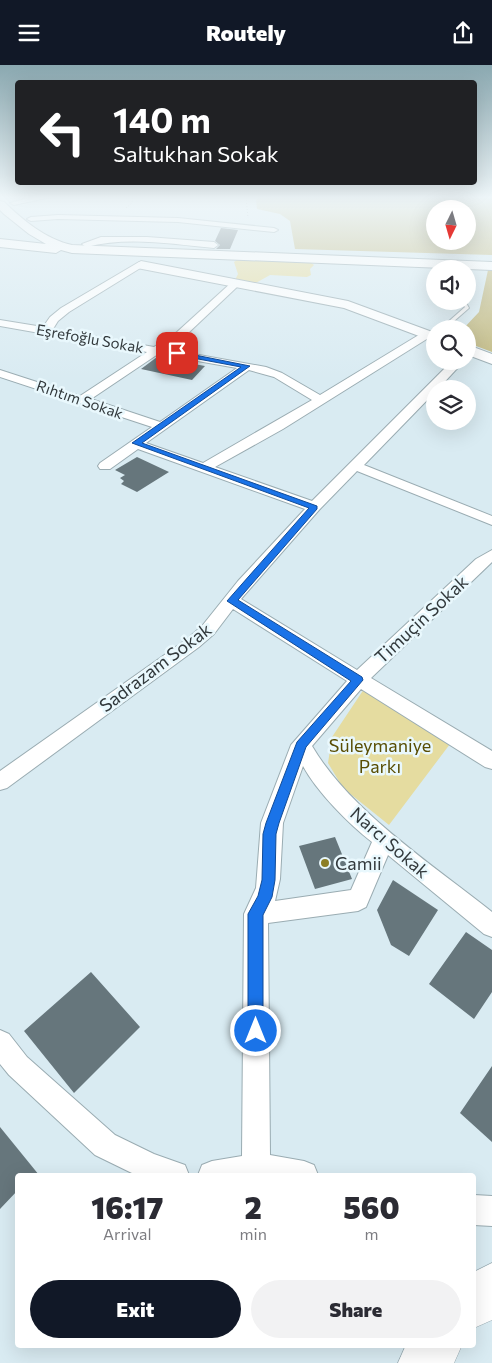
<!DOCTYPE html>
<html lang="en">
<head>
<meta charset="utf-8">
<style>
  body { margin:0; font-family:Commissioner,sans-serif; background:#f2f2f3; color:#2b2b33; height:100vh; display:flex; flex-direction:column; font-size:19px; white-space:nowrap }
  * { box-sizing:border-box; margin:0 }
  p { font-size:16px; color:#7c7c81 }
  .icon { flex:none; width:28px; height:28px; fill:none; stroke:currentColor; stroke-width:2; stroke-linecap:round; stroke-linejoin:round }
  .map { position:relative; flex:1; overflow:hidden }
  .drawer { position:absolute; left:15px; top:1108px; width:461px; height:175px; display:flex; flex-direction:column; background:#fff; border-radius:5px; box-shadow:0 5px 20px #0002 }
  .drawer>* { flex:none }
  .banner { position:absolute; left:15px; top:15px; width:462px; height:105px; border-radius:5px; box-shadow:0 5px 20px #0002; background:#202124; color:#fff; overflow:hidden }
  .needle { width:32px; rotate:185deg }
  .controls { position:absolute; left:426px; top:135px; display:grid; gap:10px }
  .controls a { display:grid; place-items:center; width:50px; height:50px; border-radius:50%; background:#fff; box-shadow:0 5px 20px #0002; font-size:25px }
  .pin { position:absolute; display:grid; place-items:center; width:42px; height:42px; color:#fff; margin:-21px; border-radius:10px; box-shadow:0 2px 8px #0006 }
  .me { position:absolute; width:55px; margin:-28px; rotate:0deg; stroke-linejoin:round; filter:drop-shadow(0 0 4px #0008) }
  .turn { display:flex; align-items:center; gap:18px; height:105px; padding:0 15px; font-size:22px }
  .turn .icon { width:65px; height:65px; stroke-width:2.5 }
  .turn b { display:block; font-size:35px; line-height:42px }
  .eta { display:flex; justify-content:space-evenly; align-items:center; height:85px; text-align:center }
  .eta b { font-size:30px; font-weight:800; line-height:35px }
  .cta { display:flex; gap:10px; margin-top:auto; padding:10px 15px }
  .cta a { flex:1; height:58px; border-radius:30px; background:#111827; color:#fff; font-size:20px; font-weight:800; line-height:58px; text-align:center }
  .cta a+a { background:#f2f2f3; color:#2b2b33 }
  header { display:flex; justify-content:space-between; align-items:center; height:65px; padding:0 15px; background:#111827; color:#fff; font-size:22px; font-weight:800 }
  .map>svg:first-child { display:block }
  .green { fill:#e5dca0 }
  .forest { fill:#c1b87e; fill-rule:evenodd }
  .building { fill:#66767c }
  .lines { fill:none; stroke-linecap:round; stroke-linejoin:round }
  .lane-casing { stroke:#9aacb2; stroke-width:2 }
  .street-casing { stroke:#9aacb2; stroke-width:2 }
  .secondary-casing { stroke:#9aacb2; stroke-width:2 }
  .highway-casing { stroke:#9aacb2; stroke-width:1 }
  .path { stroke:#92a0a5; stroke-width:1; stroke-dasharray:1 2; stroke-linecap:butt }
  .lane { fill:#fff; fill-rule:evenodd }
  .street { fill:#fff; fill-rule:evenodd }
  .secondary { fill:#fff; fill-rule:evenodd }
  .highway { fill:#fff; fill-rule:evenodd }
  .route { fill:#1a73e8; stroke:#114b97 }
  .poi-dot { fill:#8c7e25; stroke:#e9f8fd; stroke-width:2 }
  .labels { text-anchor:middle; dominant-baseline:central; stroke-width:5; stroke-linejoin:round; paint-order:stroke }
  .far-street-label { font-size:15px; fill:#32393c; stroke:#e9f8fd }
  .street-label { font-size:18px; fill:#32393c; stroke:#e9f8fd }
  .park-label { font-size:18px; fill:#584d03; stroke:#e9f8fd }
  .poi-label { font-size:18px; fill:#32393c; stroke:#e9f8fd; text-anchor:start }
</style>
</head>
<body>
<header><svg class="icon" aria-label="menu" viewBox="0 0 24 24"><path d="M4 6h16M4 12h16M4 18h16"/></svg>Routely<svg class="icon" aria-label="share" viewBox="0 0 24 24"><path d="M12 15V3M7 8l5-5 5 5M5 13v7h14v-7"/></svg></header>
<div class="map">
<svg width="492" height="1298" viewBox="0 0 492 1298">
  <rect width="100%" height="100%" fill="#d9ebf2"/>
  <path class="green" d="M237,195l73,2 4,3 -4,4 1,6 -4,2 -37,-2 -16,9 -19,-4 3,-6 -4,-12z
    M364,624l86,55 -61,81 -46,-37 -15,-25 4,-26z"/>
  <path class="forest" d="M259,132h233v58l-197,-6 -5,-28 -10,-7 -23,-5 -1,-9zM435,144h33v32h-33z
    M488,205l4,1v81l-24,-9v-14h-5l16,-17z"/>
  <path class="building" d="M221,163l17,2 -8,19h-14l4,-4 -5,-4z
    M157,292l26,5 22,4 -13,14 -51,-11z
    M137,392l32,15 -32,20 -16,-8 3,-3 -4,-3 5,-3 -10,-5z
    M335,772l17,42 -37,10 -16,-43z
    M393,815l45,30 -29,46 -18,-11 -14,-35z
    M466,867l26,18v42l-18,27 -45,-35z
    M91,907l49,55 -66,66 -50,-62z
    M492,1001v76l-32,-29z
    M0,1062l39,48h-21v15l-18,19z"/>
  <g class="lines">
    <g class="lane-casing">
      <path id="lane" d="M461,236h4l4,7 -24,21h-5l25,-22z"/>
    </g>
    <g class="street-casing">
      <path id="street" d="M32,132h19l-37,8 -4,-2z
        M58,150l120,3 96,10 4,2 -4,2 -96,-10 -120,-3 -27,2 -4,-2 4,-2z
        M101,172h46l67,5 4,3 -4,3c-42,-4 -87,-12 -128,-1l-4,-3z
        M139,197l5,3 -2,2 -73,45 -11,9 -5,8 101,18 23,-15 55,-50 3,-1 5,3 -2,2 -53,50 -19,13 100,18 16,6 38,22 102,-62h8l1,2 -1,2 -147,92 -68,38 97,34 140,-140h12l-26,28h-3v3l-71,73 128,51v9l-135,-54 -38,39 -78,89 116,71 119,-111 16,-9v12l-121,116 121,73v18l-7,-2 -124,-78 -49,57c38,65 121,119 180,166v25l-8,-3 -96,-79 -22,52 -8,4 -90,12 2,232 34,6 10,4 4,10h-120l4,-10 10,-4 30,-5 2,-242 12,-26 5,-65 30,-78 56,-64 -114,-72 -19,25 -15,13 -192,141 -7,2v-19l187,-132 15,-13 36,-45 67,-72 -167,-60 -28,20h-10l-2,-3 2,-3 52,-36 -152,-50v-7l80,26 67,-44 -147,-26v-6l43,7 7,-10 11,-9zM158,289l79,14 -77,54 -69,-23zM249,305l25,7 38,23 -109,63 -57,-20zM303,701c14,26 46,58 69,76l-21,48 -76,11 5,-22 3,-56z
        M0,965l9,4 18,23 88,78 39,19 31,11 4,10h-53l-41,-20 -86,-80 -9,-11z
        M474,1130l18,1v30l-18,-1z"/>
    </g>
    <g class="secondary-casing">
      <path id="secondary" d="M0,136l4,1c19,18 41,37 68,43l420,17v8l-420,-17 -11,-3 -5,3 -56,-6v-8l46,5 -17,-10 -25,-20 -4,-4z
        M141,196l207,40 87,32v9l-91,-34 -207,-40 -2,-3z
        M468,280l24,9v10l-24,-9z"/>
    </g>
    <g class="highway-casing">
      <path id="highway" d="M492,1198v57l-18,8v-56z
        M406,1280h56l-8,18h-56z"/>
    </g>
    <path class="path" d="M246,132l2,21
      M126,143l6,-5 1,-6"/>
    <use href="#lane" class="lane"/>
    <use href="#street" class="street"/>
    <use href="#secondary" class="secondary"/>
    <use href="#highway" class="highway"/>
  </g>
  <linearGradient id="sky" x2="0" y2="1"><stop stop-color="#8aa8b0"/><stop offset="0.42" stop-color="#eef6f9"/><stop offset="1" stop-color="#eef6f9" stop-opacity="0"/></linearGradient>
  <rect width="492" height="314" fill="url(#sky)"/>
  <path class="route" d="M175,286l75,15 -108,77 175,63v3l-79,91 124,77 1,3 -57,67 -27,76 -3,11 -1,46 -3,17 -9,18v116l-2,6 -5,2 -6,-2 -2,-6v-117l10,-18 4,-16 1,-46 3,-11 31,-81 54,-61 -124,-80 82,-93 -177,-65 109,-76 -64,-12 -2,-1z"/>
  <circle class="poi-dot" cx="325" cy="798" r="5"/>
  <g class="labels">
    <g class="far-street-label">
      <text transform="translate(90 273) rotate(10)">Eşrefoğlu Sokak</text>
      <text transform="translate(80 334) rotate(19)">Rıhtım Sokak</text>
    </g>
    <g class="street-label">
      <text transform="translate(421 554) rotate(-43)">Timuçin Sokak</text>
      <text transform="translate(155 602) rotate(-37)">Sadrazam Sokak</text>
      <text transform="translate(390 777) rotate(41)">Narcı Sokak</text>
    </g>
    <g class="park-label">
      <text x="380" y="680">Süleymaniye<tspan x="380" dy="21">Parkı</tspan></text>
    </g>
    <g class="poi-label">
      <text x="335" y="798">Camii</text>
    </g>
  </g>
</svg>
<div class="controls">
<a><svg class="needle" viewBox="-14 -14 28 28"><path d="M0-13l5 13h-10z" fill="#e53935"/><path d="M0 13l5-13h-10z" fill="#7c7c81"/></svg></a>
<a><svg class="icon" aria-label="sound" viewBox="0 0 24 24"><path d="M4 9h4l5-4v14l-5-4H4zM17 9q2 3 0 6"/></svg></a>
<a><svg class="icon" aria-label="search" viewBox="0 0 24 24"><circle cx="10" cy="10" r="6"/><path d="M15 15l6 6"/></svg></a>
<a><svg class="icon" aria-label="layers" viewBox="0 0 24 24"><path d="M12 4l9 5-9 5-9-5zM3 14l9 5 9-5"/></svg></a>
</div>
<div class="pin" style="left:177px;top:288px;background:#d93025"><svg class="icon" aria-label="arrive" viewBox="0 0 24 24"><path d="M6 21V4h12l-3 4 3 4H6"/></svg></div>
<svg class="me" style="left:256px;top:966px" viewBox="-20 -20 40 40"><circle r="17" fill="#1a73e8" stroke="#fff" stroke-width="3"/><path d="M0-11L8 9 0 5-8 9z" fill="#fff"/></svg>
<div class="banner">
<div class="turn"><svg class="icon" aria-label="left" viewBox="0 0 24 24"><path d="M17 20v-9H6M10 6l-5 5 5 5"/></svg><div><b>140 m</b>Saltukhan Sokak</div></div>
</div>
<section class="drawer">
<div class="eta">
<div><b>16:17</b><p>Arrival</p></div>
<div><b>2</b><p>min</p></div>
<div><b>560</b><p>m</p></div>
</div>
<div class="cta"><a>Exit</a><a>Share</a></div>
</section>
</div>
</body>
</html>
